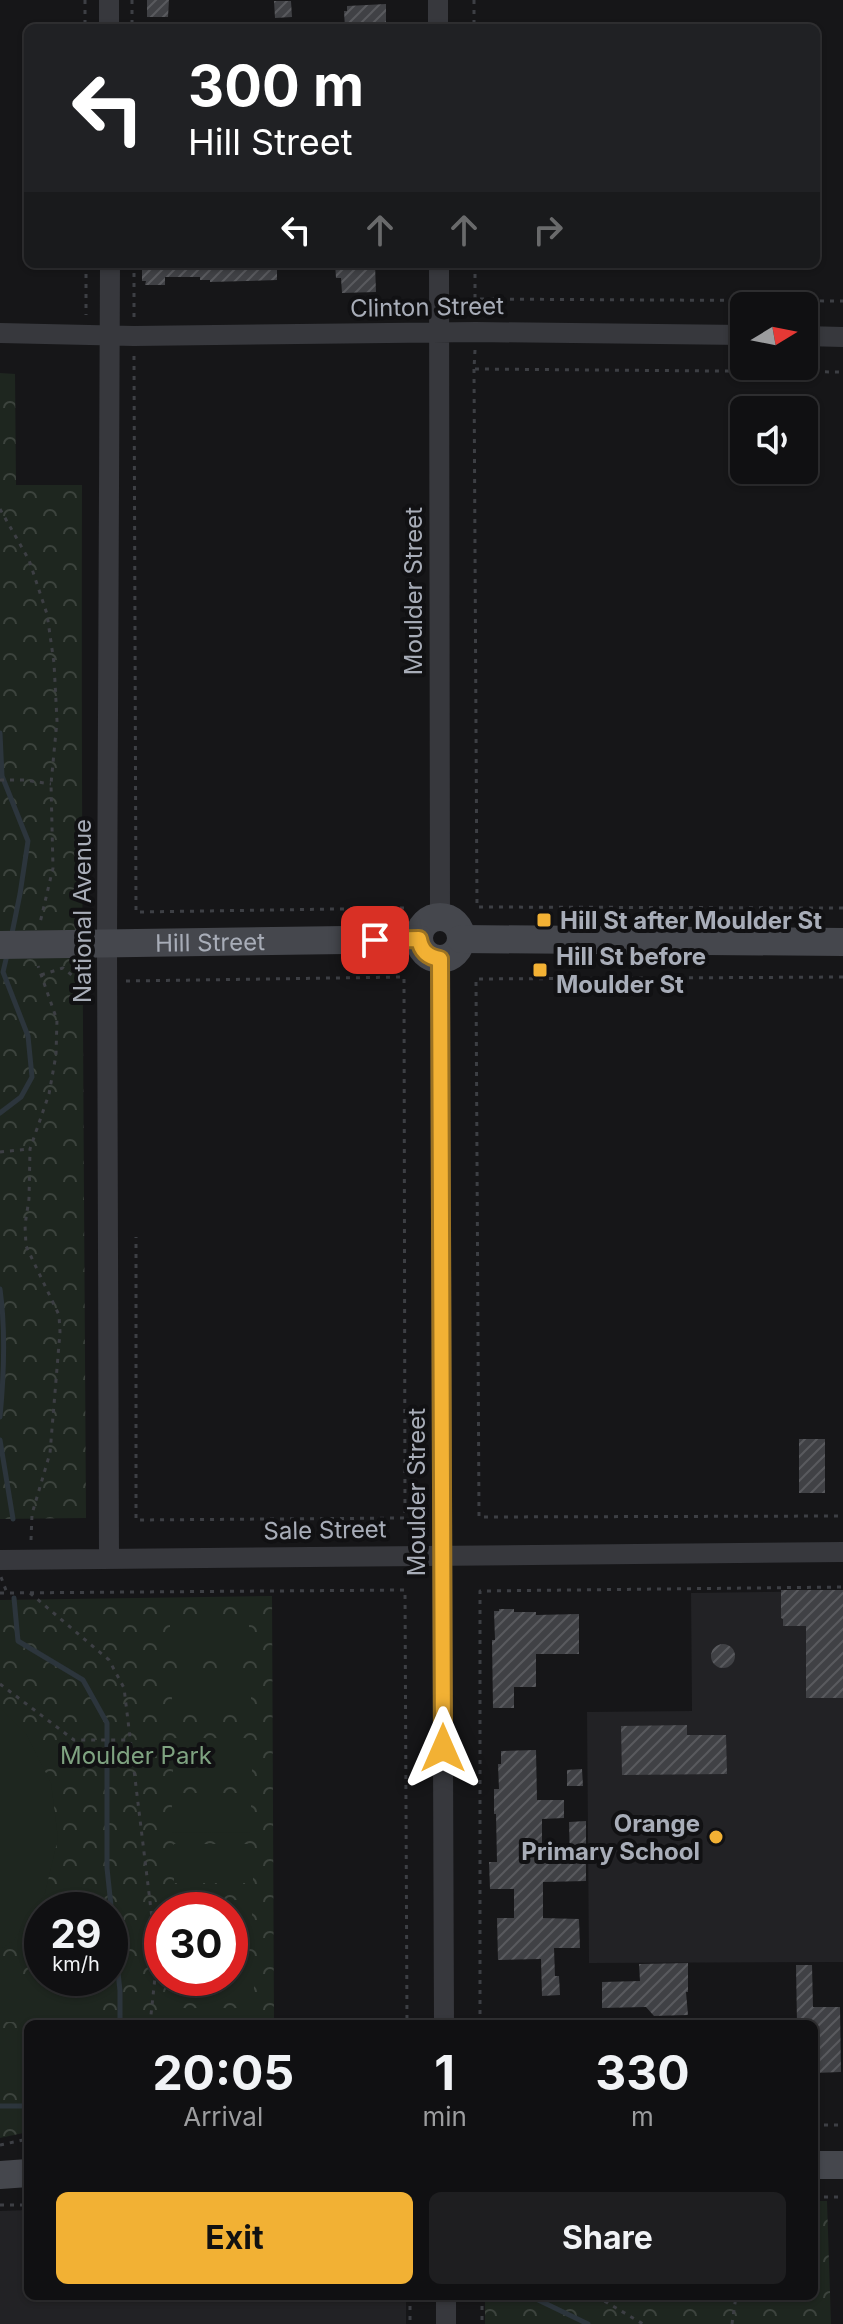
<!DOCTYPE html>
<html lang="en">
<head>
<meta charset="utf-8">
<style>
  body { margin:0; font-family:Inter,sans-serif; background:#1e1e20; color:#f1f3f6; height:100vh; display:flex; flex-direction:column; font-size:30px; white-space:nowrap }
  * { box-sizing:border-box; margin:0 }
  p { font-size:26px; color:#9c9d9f }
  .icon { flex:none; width:44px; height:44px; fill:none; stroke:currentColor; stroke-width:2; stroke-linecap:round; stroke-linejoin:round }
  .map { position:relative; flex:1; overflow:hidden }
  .panel { position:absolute; left:24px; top:2020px; width:794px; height:280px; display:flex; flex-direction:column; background:#101012; border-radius:12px; box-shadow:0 2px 6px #0004,0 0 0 2px #303032 }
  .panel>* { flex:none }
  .banner { position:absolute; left:24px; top:24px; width:796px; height:244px; border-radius:12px; box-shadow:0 2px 6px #0004,0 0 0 2px #303032; background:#202124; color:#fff; overflow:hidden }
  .needle { width:52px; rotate:80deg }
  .fabs { position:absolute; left:730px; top:292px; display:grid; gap:16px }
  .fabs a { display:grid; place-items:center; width:88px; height:88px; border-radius:12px; background:#101012; box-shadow:0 2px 6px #0004,0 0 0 2px #303032; font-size:40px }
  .speed { position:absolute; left:24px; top:1892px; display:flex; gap:16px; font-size:40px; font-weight:700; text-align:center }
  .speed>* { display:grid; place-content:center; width:104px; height:104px; border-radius:50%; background:#101012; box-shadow:0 2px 6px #0004,0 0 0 2px #303032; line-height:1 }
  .speed small { font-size:20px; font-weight:400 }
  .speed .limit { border:12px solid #d22; background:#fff; color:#111 }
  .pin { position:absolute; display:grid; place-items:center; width:68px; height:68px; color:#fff; margin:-34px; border-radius:16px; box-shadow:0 4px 12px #0006 }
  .me { position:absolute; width:88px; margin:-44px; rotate:0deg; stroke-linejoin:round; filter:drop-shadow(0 0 6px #0008) }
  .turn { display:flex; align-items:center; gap:28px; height:168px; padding:0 32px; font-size:36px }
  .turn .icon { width:104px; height:104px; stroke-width:2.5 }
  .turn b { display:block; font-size:56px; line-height:68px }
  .lanes { display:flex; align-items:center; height:76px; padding:0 32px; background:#0003; justify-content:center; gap:40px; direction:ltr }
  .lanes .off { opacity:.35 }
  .eta { display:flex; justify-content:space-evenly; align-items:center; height:136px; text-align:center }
  .eta b { font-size:48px; font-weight:700; line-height:56px }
  .button { display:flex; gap:16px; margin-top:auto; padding:16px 32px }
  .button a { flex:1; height:92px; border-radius:12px; background:#f2b134; color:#111; font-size:32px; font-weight:700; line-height:92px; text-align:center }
  .button a+a { background:#1e1e20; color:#f1f3f6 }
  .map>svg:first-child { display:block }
  .built { fill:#222225 }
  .park { fill:url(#park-crowns); fill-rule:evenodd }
  .garden { fill:#1e261f }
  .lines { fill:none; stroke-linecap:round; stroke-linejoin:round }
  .stream { stroke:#2c353c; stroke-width:5 }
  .building { fill:url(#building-hatch) }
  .path { stroke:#3d3f44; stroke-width:3; stroke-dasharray:4 6; stroke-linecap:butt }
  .street { stroke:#37383d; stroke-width:20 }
  .secondary { stroke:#45474d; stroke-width:28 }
  .route-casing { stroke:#9d7322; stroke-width:20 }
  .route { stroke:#f2b134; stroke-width:14 }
  .poi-dot { fill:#f2b134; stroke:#111113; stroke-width:3 }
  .labels { text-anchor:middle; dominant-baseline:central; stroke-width:8; stroke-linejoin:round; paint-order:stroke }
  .street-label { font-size:24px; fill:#a8adb8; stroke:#111113 }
  .poi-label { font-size:24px; font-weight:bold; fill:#a8adb8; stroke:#111113; text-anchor:start }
  .park-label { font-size:24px; fill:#7fa381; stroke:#111113 }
</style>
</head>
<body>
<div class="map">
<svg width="843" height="2324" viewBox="0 0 843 2324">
  <defs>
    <pattern id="park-crowns" width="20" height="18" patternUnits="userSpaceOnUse" patternTransform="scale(2)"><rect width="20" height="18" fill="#1e261f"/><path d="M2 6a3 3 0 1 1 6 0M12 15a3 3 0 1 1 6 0" fill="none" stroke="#3c433d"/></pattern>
    <pattern id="building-hatch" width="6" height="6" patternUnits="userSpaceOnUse" patternTransform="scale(2)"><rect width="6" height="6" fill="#404145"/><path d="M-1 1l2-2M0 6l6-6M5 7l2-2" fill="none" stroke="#595a5e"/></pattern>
  </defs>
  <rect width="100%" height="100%" fill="#161618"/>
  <path class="built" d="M843,1591v371l-254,1 -2,-251 105,-1 -1,-118z
    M28,2210v86h378v28h-406v-113z"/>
  <path class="park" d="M0,373l15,1 1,111h66c-1,344 2,689 4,1033l-86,1z
    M272,1596l2,428h-246v108l-28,6v-538zM42,1910h68v68h-68zM162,1910h68v68h-68z
    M814,2201h13l4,123h-346v-28h329z"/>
  <path class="garden" d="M170,1620h79v39h-79z
    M172,1671h79v40h-79z
    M0,1708l26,26 25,49 7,55 -13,55 -31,47 -14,10z
    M173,1738h79v39h-79z
    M172,1793h79v39l-79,1z
    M174,1844h79v39h-79z
    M173,1900h79v40h-22v-30h-57z
    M230,1954h24v40h-79v-16h55z
    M0,1983h77v39h-77z
    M174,2008h79v16h-79z
    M0,2031h28v40h-28z"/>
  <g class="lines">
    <path class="stream" d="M0,733l2,43 26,65 -8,53 -9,44
      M0,1113l21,-16 11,-20 -4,-41 -25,-64 4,-17
      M0,1289c6,43 4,86 0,128
      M0,1440l13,79
      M14,1598l4,43 65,39 24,43v145l13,123v33
      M0,2106h28
      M530,2296l58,28"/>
  </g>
  <path class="building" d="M147,0h22l-1,17h-21z
    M274,1h17l1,16 -17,1z
    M386,4v24h-41l-1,-17h3v-5z
    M142,264h135v16l-67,2v-2h-10v-3h-35v8h-20l1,-4h-4z
    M335,264h40l1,28 -34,1 -1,-15h-5z
    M799,1439h26v54h-26z
    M781,1590h62v108h-37v-72h-23v-7l-2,-1z
    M499,1609h15v3h22v3l43,-1v40h-43v33h-22v21h-21l-1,-68h3l-1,-29h5z
    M711 1656a12 12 0 1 1 24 0a12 12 0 1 1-24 0Z
    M687,1725v10h39l1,39 -105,1 -1,-49z
    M536,1750l1,50h27v18l-22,1v43l28,-1 -1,-39 17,-1v60l-43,1v36l36,1 1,29h-26l1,28h4l1,19 -18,1 -1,-37 -43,1 -1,-42h17v-29h-24l-1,-27h8l-1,-48h-2v-25h5l-1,-25h3v-13z
    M582,1769l1,17h-16v-16z
    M688,1963v29h-2l2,23 -34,1 -8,-9 -44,1v-26l38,-1 -1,-17z
    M796,1965h16l1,42h27l1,65 -27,1v-49h-17z"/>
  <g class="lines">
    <path class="path" d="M85,0v28
      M132,0v28
      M474,0v28
      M86,264v51
      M475,264v35
      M475,314v-15l368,2
      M134,317v-53
      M475,350l-1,19 369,3
      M134,356l2,556 268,-4
      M474,369l3,538 366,1
      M0,509l29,51 18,54 7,49 3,58 -6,63 2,84 -13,55
      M0,780h24l27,4
      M41,975l22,-7 20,16 8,-1
      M843,977l-367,2 3,538 364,-1
      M126,981l278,-4 1,541 -269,2v-283
      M0,1152l30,-3
      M31,1540l1,-26 18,-61 10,-121 -1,-17 -33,-69 -1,-21 4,-26 1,-50 19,-55 7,-39 1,-35 -19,-54
      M1,1577l6,16
      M0,1593l405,-3 2,434
      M30,1593l79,67 15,28 33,271 -7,65
      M0,1684l74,56h57
      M480,2024v-433l363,-4
      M814,2125h29
      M0,2145l28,-6
      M814,2197h29
      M0,2205h28
      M410,2296v28
      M482,2296v28
      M596,2296l47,28
      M732,2324l4,-28"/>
    <path class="street" d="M109,0v28
      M438,0v28
      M439,264l1,653
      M0,333l134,3 342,-4 268,3
      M804,336l39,1
      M440,959l4,1065
      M109,1559l-2,-615 3,-680
      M0,1560l843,-8
      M446,2296v28"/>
    <g class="secondary">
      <circle cx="440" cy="938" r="21"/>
      <path d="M461,939l382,3"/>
      <path id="s1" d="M0,945l419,-6"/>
      <path d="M814,2165h29"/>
      <path d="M0,2175l28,-2"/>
    </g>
  </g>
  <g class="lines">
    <g class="route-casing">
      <path id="route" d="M375,940l44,-1c2,12 9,18 21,20l3,789"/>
    </g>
    <use href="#route" class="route"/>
  </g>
  <g class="poi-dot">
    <rect x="536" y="912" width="16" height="16" rx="4"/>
    <rect x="532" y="962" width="16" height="16" rx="4"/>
    <circle cx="716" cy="1837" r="8"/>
  </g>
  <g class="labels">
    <g class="street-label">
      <text transform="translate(427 307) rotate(-1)">Clinton Street</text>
      <text transform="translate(413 591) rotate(-90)">Moulder Street</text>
      <text transform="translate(82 911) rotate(-90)">National Avenue</text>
      <text stroke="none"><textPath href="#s1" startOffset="210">Hill Street</textPath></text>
      <text transform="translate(416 1492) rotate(-90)">Moulder Street</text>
      <text transform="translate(325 1530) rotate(-1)">Sale Street</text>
    </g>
    <g class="poi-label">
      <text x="560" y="920">Hill St after Moulder St</text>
      <text x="556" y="956">Hill St before<tspan x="556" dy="28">Moulder St</tspan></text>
      <text x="700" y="1823" text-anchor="end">Orange<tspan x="700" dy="28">Primary School</tspan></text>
    </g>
    <g class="park-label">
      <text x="136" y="1755">Moulder Park</text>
    </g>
  </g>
</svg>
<div class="fabs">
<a><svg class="needle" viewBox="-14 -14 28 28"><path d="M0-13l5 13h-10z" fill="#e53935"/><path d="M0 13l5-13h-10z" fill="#9c9d9f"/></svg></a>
<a><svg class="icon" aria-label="sound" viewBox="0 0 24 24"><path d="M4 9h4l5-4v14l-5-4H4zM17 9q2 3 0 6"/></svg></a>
</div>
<div class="speed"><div>29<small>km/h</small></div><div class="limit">30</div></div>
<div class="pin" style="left:375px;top:940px;background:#d93025"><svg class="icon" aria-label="arrive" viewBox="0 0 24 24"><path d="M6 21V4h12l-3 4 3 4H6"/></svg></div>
<svg class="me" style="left:443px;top:1748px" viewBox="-20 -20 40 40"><path d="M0-17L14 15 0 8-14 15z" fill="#f2b134" stroke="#fff" stroke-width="4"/></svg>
<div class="banner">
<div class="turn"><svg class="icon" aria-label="left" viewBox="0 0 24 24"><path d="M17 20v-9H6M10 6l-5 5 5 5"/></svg><div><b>300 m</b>Hill Street</div></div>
<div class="lanes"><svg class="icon" aria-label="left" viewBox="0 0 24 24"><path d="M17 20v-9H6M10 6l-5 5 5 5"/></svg><svg class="icon off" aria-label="ahead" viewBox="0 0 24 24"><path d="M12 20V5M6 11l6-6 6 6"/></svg><svg class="icon off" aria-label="ahead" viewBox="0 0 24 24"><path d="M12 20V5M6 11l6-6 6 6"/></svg><svg class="icon off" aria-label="right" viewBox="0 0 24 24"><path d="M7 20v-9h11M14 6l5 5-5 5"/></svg></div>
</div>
<section class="panel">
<div class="eta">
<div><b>20:05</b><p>Arrival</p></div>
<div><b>1</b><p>min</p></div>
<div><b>330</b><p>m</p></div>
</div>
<div class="button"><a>Exit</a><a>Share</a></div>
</section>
</div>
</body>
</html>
